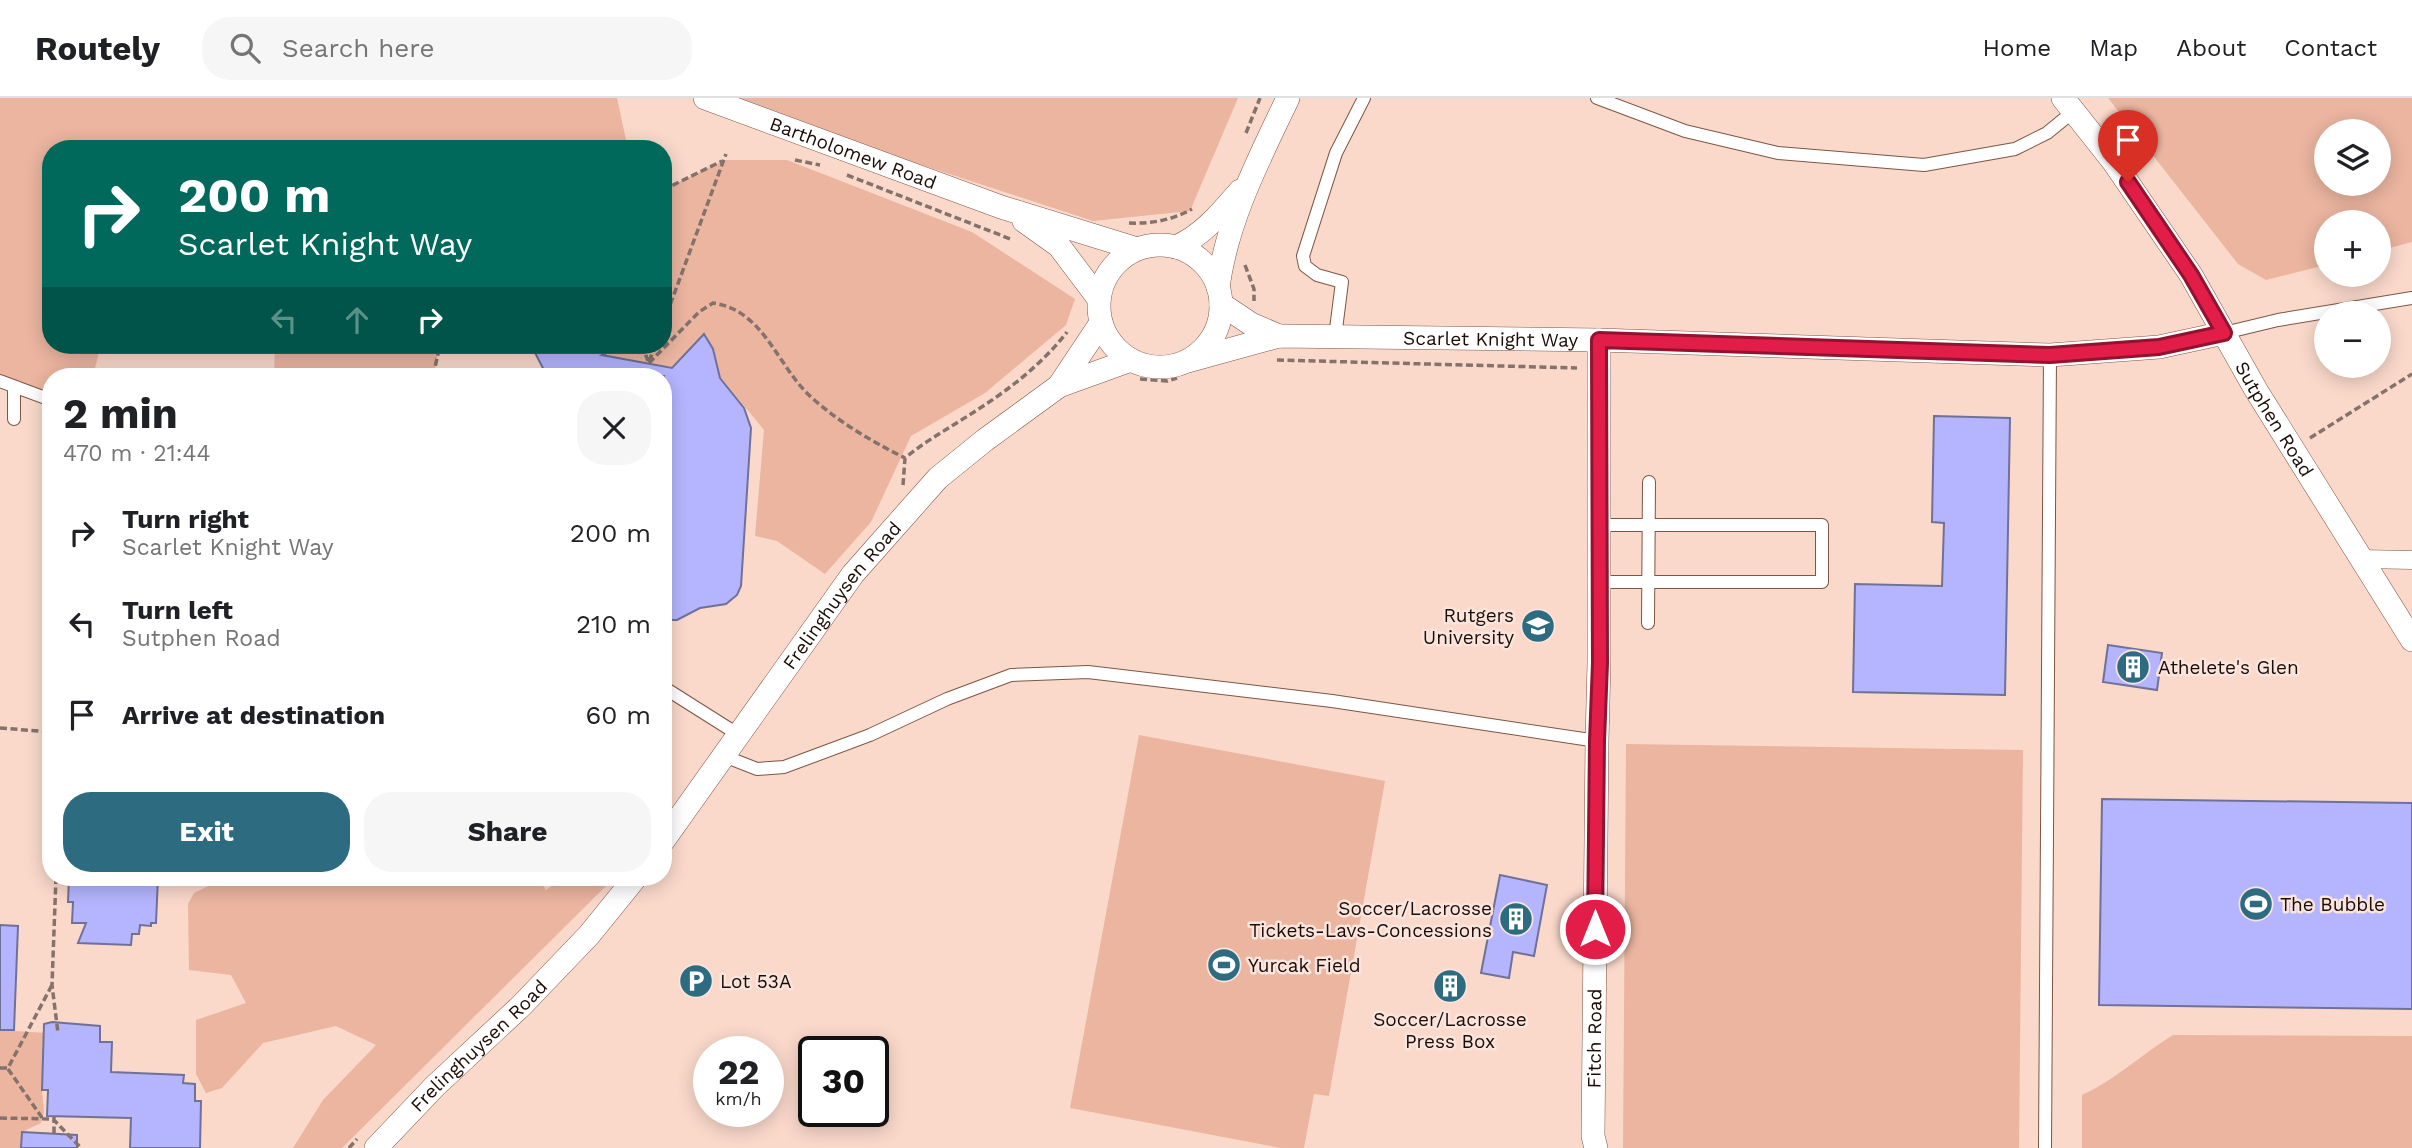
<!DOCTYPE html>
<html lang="en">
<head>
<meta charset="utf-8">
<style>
  body { margin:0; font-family:"Work Sans",sans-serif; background:#f6f6f6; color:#202124; height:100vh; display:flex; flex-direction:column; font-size:26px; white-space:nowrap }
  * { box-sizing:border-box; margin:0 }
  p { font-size:23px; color:#757577 }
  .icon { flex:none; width:38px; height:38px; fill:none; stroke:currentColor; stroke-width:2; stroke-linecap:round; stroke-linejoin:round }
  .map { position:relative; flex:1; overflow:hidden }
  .drawer { position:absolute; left:42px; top:270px; width:630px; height:518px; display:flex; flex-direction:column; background:#fff; border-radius:28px; box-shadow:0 4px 18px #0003 }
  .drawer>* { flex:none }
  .top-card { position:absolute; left:42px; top:42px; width:630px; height:214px; border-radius:28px; box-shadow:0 4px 18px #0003; background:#00695c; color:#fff; overflow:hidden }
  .buttons { position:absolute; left:2314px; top:21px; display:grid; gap:14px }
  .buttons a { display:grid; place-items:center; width:77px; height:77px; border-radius:50%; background:#fff; box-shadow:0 4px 18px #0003; font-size:35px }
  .speed { position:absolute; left:693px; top:938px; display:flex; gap:14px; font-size:35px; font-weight:700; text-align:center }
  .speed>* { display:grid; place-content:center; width:91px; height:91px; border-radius:50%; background:#fff; box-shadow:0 4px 18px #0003; line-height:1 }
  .speed small { font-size:18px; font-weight:400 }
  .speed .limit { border:4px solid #111; border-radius:10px; background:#fff; color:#111 }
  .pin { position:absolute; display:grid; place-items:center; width:60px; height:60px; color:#fff; margin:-72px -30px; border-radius:50% 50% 50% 0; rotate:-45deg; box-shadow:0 0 7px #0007 }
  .pin .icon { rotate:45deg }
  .me { position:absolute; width:77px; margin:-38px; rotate:0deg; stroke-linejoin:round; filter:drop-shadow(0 0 5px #0008) }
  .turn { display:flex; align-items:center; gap:24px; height:147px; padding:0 21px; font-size:32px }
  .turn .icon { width:91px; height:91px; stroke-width:2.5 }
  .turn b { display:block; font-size:49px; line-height:60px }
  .lanes { display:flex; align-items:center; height:66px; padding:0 21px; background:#0003; justify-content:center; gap:35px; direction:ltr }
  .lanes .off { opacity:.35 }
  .round { display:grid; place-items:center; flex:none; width:74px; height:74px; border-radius:28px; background:#f6f6f6 }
  .overview { display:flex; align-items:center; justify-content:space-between; height:119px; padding:0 21px }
  h1 { font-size:42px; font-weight:700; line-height:52px }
  .primary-button { display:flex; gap:14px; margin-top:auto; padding:14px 21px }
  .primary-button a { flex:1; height:80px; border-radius:28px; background:#2c6b80; color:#fff; font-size:28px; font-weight:700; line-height:80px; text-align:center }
  .primary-button a+a { background:#f6f6f6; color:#202124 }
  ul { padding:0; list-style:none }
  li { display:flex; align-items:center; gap:21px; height:91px; padding:0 21px }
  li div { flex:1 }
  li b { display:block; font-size:26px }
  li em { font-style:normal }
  header { display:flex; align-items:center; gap:42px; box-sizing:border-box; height:98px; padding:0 35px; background:#fff; border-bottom:2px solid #e0e0e0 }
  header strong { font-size:33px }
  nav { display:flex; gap:38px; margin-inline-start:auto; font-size:24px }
  .search { width:490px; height:63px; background:#f6f6f6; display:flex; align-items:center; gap:18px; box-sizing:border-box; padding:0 24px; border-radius:28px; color:#757577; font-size:26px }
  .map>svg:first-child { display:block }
  .built { fill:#fad9cb; fill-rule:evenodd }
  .green { fill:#ebb5a0; fill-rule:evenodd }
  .building { fill:#b4b5fe; stroke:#707197; stroke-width:2 }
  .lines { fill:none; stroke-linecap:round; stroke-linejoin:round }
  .service-casing { stroke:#7e5545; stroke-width:14 }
  .pedestrian-casing { stroke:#7e5545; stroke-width:19 }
  .minor-casing { stroke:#7e5545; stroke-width:24 }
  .path { stroke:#84726b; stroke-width:3.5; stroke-dasharray:7 3.5; stroke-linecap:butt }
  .service { stroke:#fff; stroke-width:12 }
  .pedestrian { stroke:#fff; stroke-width:18 }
  .minor { stroke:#fff; stroke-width:23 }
  .route-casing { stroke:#92132f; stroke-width:18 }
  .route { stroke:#e11d48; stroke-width:12 }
  .labels { text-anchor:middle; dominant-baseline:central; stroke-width:5; stroke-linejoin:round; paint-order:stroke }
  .street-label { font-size:19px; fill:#1c0c06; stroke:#f9e5dd }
  .poi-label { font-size:19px; fill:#1c0c06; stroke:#f9e5dd; text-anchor:start }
</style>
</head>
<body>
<header>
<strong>Routely</strong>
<div class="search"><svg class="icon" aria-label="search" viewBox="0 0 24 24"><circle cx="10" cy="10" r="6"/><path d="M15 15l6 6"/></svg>Search here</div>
<nav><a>Home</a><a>Map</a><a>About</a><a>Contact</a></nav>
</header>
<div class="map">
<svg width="2412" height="1050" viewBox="0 0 2412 1050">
  <rect width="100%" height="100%" fill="#f9e5dd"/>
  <path class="built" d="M0,0h2412v1050h-2412zM2326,33h52v53h-52zM51,51h612v196h-612zM2326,124h52v53h-52zM2326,215h52v53h-52zM51,278h612v501h-612zM709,954h59v59h-59zM814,954h59v59h-59z"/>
  <path class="green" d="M0,0h617l11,51h-577v196h50l-8,31h-42v17l-51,-19z
    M718,0h520l-48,113 -97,10z
    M2108,0h304v144l-34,9v-29h-52v43l-60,15 -28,-16zM2326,33h52v53h-52z
    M724,62h63l185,72 103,67 -9,26 -81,68 -74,43 -40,86 -46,52 -48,-33 -22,-5 9,-106 -46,-56 -16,-38 -39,41c-25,-3 -39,-5 -60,-23l22,-9h38v-155z
    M275,247h165l-7,31h-159z
    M1139,637l246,46 -56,315 -15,-2 -10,54h-23l-211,-40z
    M1626,646l397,6 -4,398h-396z
    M227,779h310l9,13 18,-13h37l8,6 -267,265h-49l30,-48 53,-55 -40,-19 -73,17 -41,45 -16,5 -10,-19v-54l50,-17 -15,-28 -42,-5 -1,-66 6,-11z
    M0,932l46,3 -4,57 2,22 -3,11 -19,9 -1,16h-21z
    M2173,937l239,1v112h-330v-53c33,-15 60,-41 91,-60z"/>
  <path class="building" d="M704,236l9,15 7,29 24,30 7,20 -10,158 -4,9 -11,9 -26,4 -23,12h-14l1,-244h-117l-16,-31h94l-23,10 70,13z
    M1934,318l76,2 -5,277 -152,-3 2,-108 87,2 2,-63 -12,-1z
    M2108,547l54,8 -5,37 -54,-8z
    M2102,701l310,4v206l-313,-4z
    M1500,777l47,10 -13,71 -21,-4 -4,26 -28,-5z
    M69,779h89l-2,46h-5v3l-11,-1 -1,9h-7l-1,11 -53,-2 8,-20h-14l1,-21h-5z
    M0,827l18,1 -4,104h-14z
    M52,924l48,4v16h12l-1,30 73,3 -1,8 12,1v17h6l-1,47h-70l1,-30 -84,-2 1,-26h-6l2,-66z
    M22,1034l55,3v13h-56z"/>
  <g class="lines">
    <g class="service-casing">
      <path id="service" d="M1597,0l88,33 93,22 146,12 91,-16 32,-16 27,-22
        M2224,235l54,-13 134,-22
        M1335,239l7,-55 -25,-7 -12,-9 -2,-10 33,-103 28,-55
        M0,283l51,19
        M14,321v-32
        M1599,427h223v57h-223
        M1648,525l1,-141
        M663,589l76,48
        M724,658l33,13 27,-2 86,-32 77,-36 64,-24 77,-3 244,29 265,40
        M2045,1050l5,-793"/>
    </g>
    <g class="pedestrian-casing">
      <path id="pedestrian" d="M2361,461l51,1"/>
    </g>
    <g class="minor-casing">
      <g id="minor">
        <path id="s1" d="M705,0l296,109 136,42"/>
        <path id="s2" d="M2063,0l50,63 78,114 65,115 156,250"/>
        <path d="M1024,123l35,25 40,53"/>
        <circle cx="1160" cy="208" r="61"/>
        <path d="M1176,149c27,-12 45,-34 64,-56"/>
        <path d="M1218,189c9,-67 41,-128 70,-189"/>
        <path d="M1221,206l30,20 28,12"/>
        <path id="s3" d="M1188,263l91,-25 320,4 451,15 109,-8 65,-14"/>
        <path d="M1059,288l42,-63"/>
        <path id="s4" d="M663,743l190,-267 85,-96 47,-38 74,-54 72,-26"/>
        <path id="s5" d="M376,1050l59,-62 86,-80 68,-71 47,-58"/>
        <path id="s6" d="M1596,1050l-3,-12 4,-395 2,-78v-323"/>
      </g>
    </g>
    <path class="path" d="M1246,35l14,-35
      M795,62l25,5
      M847,77l166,65
      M663,92l59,-29
      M1129,125c22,1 44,-3 63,-14
      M1245,167l9,24v12
      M663,226l63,-170
      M642,247l6,16
      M1277,262l300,8
      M649,263l7,-16
      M649,265l50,-51 14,-9c51,7 64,63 98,94 29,26 60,44 94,61
      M433,278l7,-31
      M1140,281l27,2 10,-3
      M2310,340l102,-64
      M903,387l2,-27c23,-19 48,-32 72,-48 33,-21 66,-47 90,-78
      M0,630l51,4
      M56,779l-4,108 6,48
      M0,970h8l44,-83
      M8,971l35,50
      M54,1018v18
      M0,1020l53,1 28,29
      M349,1050l8,-9"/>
    <use href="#service" class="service"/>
    <use href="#pedestrian" class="pedestrian"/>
    <use href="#minor" class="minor"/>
  </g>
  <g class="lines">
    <g class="route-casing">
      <path id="route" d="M1595,831l2,-188 3,-78 -1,-323 451,15 109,-8 65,-14 -33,-58 -63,-93"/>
    </g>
    <use href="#route" class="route"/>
  </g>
  <defs>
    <g id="university-disc" transform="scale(1.75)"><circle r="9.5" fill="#2c6b80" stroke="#f9e5dd"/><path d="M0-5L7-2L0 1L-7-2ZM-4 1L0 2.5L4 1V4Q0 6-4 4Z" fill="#fff"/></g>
    <g id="building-disc" transform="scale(1.75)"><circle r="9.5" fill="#2c6b80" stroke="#f9e5dd"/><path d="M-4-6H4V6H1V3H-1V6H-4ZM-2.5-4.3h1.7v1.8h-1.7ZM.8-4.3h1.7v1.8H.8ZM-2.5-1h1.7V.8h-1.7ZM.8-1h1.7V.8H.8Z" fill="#fff"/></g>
    <g id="stadium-disc" transform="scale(1.75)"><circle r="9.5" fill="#2c6b80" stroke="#f9e5dd"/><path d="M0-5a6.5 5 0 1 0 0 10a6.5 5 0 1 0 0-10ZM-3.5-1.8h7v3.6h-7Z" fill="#fff"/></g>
    <g id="parking-disc" transform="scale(1.75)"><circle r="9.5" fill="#2c6b80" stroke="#f9e5dd"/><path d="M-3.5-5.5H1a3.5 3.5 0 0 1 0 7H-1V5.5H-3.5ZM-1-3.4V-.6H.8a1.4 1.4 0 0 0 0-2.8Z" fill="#fff"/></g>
  </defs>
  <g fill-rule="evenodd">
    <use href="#university-disc" x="1538" y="528"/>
    <use href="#building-disc" x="2133" y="569"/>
    <use href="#stadium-disc" x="2256" y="806"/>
    <use href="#building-disc" x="1516" y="821"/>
    <use href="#stadium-disc" x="1224" y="867"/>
    <use href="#parking-disc" x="696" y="883"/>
    <use href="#building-disc" x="1450" y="888"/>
  </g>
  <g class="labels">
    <g class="street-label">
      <text stroke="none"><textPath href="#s1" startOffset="158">Bartholomew Road</textPath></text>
      <text stroke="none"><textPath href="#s3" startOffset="306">Scarlet Knight Way</textPath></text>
      <text stroke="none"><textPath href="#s2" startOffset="385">Sutphen Road</textPath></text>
      <text stroke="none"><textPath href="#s4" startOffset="304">Frelinghuysen Road</textPath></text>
      <text stroke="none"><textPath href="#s6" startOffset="110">Fitch Road</textPath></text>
      <text stroke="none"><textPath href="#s5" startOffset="145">Frelinghuysen Road</textPath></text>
    </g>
    <g class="poi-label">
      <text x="1514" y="517" text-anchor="end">Rutgers<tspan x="1514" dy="22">University</tspan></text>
      <text x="2158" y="569">Athelete's Glen</text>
      <text x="2280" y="806">The Bubble</text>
      <text x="1492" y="810" text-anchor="end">Soccer/Lacrosse<tspan x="1492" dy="22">Tickets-Lavs-Concessions</tspan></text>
      <text x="1248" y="867">Yurcak Field</text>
      <text x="720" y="883">Lot 53A</text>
      <text x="1450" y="921" text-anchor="middle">Soccer/Lacrosse<tspan x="1450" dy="22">Press Box</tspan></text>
    </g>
  </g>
</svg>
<div class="buttons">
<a><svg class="icon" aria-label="layers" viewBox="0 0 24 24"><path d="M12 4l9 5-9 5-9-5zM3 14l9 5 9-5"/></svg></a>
<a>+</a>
<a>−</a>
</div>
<div class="speed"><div>22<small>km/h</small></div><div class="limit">30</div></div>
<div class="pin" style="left:2128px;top:84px;background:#d93025"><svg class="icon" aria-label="arrive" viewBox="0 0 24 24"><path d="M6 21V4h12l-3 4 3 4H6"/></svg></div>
<svg class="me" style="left:1595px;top:831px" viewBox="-20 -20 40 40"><circle r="17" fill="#e11d48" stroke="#fff" stroke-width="3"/><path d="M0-11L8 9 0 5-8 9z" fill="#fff"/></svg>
<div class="top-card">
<div class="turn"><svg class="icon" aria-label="right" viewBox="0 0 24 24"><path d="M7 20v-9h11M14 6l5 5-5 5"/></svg><div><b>200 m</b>Scarlet Knight Way</div></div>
<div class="lanes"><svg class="icon off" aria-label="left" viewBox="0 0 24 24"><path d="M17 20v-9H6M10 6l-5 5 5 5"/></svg><svg class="icon off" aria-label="ahead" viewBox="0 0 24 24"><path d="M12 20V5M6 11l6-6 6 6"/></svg><svg class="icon" aria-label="right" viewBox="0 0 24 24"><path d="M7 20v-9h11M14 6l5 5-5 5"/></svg></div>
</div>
<section class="drawer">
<div class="overview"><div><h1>2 min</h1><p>470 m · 21:44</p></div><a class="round"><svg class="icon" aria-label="close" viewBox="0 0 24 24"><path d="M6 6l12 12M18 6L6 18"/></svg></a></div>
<ul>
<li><svg class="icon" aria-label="right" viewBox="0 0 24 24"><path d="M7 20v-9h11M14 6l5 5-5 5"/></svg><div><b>Turn right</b><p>Scarlet Knight Way</p></div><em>200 m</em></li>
<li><svg class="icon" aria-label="left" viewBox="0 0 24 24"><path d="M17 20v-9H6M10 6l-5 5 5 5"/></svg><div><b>Turn left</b><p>Sutphen Road</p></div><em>210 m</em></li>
<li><svg class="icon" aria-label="arrive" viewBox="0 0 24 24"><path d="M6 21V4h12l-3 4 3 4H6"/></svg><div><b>Arrive at destination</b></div><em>60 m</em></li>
</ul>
<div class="primary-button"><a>Exit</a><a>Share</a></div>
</section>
</div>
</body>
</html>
